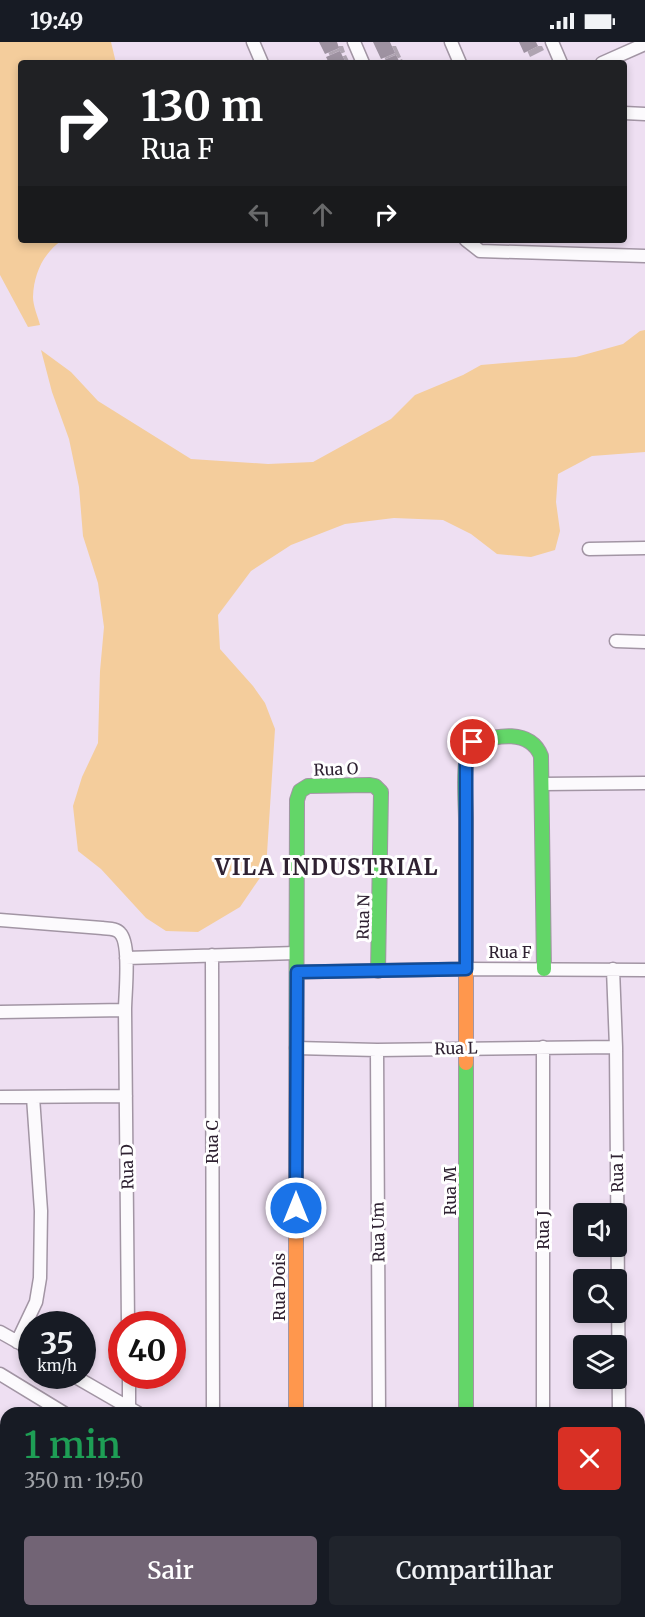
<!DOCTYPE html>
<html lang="pt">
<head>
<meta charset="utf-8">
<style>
  body { margin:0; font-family:Merriweather,serif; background:#20242c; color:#f1f3f6; height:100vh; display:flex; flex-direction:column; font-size:22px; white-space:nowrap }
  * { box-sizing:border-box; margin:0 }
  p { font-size:20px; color:#9ea1a6 }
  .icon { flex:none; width:33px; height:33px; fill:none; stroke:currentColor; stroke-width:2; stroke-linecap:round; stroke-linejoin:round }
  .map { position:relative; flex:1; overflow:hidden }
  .panel { position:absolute; left:0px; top:1365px; width:645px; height:210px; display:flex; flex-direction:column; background:#171b24; border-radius:18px 18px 0 0; box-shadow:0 3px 9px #0003 }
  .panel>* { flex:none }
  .hud { position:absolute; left:18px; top:18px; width:609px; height:183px; border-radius:6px; box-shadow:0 3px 9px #0003; background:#202124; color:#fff; overflow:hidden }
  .buttons { position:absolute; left:573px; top:1161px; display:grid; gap:12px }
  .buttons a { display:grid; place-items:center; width:54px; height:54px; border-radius:6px; background:#171b24; box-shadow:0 3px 9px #0003; font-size:30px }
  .speed { position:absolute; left:18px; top:1269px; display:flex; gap:12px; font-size:30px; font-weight:700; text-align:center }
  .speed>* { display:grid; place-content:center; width:78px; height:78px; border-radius:50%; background:#171b24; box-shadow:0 3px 9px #0003; line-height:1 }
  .speed small { font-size:15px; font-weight:400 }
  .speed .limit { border:9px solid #d22; background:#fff; color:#111 }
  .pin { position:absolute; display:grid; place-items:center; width:51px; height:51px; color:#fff; margin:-26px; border:3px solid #fff; border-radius:50%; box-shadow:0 2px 6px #0007 }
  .me { position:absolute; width:66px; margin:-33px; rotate:0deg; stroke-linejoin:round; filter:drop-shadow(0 0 4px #0008) }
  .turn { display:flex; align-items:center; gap:21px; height:126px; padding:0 24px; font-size:27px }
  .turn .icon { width:78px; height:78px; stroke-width:2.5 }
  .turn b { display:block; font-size:42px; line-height:51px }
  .lanes { display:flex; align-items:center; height:57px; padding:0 24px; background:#0003; justify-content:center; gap:30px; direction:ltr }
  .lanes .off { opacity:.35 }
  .round { display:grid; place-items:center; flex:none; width:63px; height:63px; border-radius:6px; background:#20242c }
  .head { display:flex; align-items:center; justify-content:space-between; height:102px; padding:0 24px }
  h1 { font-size:36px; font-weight:600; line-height:45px; color:#1e9e55 }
  .action { display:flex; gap:12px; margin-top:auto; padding:12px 24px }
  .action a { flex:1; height:69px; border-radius:6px; background:#726475; color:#fff; font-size:24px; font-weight:600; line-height:69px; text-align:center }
  .action a+a { background:#20242c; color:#f1f3f6 }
  .status { display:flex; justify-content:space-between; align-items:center; height:42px; padding:0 30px; background:#171b24; direction:ltr }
  .status svg { height:16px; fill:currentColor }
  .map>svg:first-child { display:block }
  .green { fill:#f4cd9c }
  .building { fill:#9e92a1; filter:url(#shadow) }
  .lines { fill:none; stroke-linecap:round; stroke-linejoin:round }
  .lane-casing { stroke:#a295a4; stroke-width:9 }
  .street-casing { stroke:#a295a4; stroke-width:15 }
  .fast-casing { stroke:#a295a4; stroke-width:16 }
  .slow-casing { stroke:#a295a4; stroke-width:16 }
  .lane { stroke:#fcfafd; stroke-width:6 }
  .street { stroke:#fcfafd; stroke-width:12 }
  .fast { stroke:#63d668; stroke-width:14 }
  .slow { stroke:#ff974d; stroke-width:14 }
  .route-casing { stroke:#114b97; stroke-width:15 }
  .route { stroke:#1a73e8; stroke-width:10 }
  .labels { text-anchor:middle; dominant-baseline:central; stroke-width:6; stroke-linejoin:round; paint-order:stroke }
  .street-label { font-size:16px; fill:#2f2232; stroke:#fff }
  .district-label { font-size:22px; font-weight:bold; letter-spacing:1.5px; fill:#2f2232; stroke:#fff }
</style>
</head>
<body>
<div class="status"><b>19:49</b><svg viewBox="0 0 49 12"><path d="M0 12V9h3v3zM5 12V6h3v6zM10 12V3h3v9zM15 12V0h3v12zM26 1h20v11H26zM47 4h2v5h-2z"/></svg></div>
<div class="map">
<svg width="645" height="1575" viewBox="0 0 645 1575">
  <defs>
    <filter id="shadow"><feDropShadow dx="6" dy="4" stdDeviation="0" flood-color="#0004"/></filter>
  </defs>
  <rect width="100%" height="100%" fill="#eedff2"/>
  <path class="green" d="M0,0h111l5,21h-95v177h41c-19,14 -28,33 -29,57 0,9 5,20 7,28l-12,2 -28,-52z
    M645,288v122l-53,4 -34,18 -2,28 4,29 -5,19 -24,7 -34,-3 -26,-20 -28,-14 -49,-2 -49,6 -54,21 -40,26 -33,44 2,34 33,37 12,17 10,26 -9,140 -26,38 -42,25 -32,-1 -20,-13 -45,-49 -23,-18 -5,-45 9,-29 16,-34 2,-72 4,-44 -6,-44 -15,-47 -4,-49 -10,-48 -17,-47 -11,-42 30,22 27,29 93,58 77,5 45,-2 78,-43 24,-24 48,-20 18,-10 95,-8 47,-13 17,-13z"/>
  <path class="building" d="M319,0h18l2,6 -14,6z
    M373,0h17l5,11 -14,6z
    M519,0h17l2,4 -14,7z
    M340,9l6,12h-17l-3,-6z
    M396,13l4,8h-17l-1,-2z"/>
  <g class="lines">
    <g class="lane-casing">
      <path id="lane" d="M176,1569l2,6
        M157,1575l6,-6"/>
    </g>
    <g class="street-casing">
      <path id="street" d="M253,0l9,21
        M354,0l9,21
        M451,0l9,21
        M552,0l9,21
        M602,21l43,-19
        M624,71l21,1
        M466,198l14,11 165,5
        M589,507l56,-1
        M616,599l29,1
        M542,742l103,-1
        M0,878l102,8c6,1 14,0 18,5 11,11 5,60 5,77l3,314
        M212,913l1,458
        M126,916l170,-5
        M613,927l3,78 3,366
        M297,930l169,-3 179,1
        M0,970l125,-2
        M543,1005v366
        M296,1006l81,2 239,-3
        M377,1008l2,363
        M0,1055l126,-1
        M0,1290l32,18
        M17,1300l19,-40 4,-24 1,-67 -8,-114
        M0,1332l64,39
        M74,1334l64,37
        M129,1334v32
        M639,1447h6
        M639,1527h6
        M639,1551h6
        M226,1569l2,6
        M48,1575l21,-6
        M272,1575l5,-6"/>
    </g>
    <g class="fast-casing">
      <path id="fast" d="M466,778c0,-20 -5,-63 7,-78 23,-6 57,-14 68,14l3,213
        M466,1021v350
        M296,1113l1,-355 3,-9 8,-5 62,-1 5,1 6,6 -3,179"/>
    </g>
    <g class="slow-casing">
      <path id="slow" d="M466,778v243
        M296,1371v-258"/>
    </g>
    <use href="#lane" class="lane"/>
    <use href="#street" class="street"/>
    <use href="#fast" class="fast"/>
    <use href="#slow" class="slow"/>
  </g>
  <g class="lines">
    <g class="route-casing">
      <path id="route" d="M296,1166l1,-236 169,-3v-215l2,-6 5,-6"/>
    </g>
    <use href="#route" class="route"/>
  </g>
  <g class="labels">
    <g class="street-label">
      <text transform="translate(336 727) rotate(-2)">Rua O</text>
      <text transform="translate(363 875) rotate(-89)">Rua N</text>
      <text x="510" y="910">Rua F</text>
      <text transform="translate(456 1006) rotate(-1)">Rua L</text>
      <text transform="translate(212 1100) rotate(-90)">Rua C</text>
      <text transform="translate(127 1125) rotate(-91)">Rua D</text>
      <text transform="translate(617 1131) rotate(-91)">Rua I</text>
      <text transform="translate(450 1149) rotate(-90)">Rua M</text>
      <text transform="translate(543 1188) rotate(-90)">Rua J</text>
      <text transform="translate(378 1190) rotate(-91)">Rua Um</text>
      <text transform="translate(279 1245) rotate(-90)">Rua Dois</text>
    </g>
    <g class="district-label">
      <text x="327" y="825">VILA INDUSTRIAL</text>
    </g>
  </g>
</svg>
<div class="buttons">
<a><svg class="icon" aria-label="sound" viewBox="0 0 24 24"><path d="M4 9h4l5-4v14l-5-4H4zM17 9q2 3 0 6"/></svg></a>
<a><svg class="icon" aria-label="search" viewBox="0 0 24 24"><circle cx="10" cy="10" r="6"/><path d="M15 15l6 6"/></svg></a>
<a><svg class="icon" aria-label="layers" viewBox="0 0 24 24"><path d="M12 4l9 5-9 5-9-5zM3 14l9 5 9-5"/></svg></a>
</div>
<div class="speed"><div>35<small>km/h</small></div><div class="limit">40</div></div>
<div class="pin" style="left:473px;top:700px;background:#d93025"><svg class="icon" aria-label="arrive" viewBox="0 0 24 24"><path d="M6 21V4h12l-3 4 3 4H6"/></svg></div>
<svg class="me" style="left:296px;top:1166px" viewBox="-20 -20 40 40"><circle r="17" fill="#1a73e8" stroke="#fff" stroke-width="3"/><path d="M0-11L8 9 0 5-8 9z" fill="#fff"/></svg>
<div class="hud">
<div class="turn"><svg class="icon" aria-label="right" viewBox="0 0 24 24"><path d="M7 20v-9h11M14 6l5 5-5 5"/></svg><div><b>130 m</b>Rua F</div></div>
<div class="lanes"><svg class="icon off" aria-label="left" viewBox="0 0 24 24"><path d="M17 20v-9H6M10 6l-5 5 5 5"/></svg><svg class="icon off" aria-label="ahead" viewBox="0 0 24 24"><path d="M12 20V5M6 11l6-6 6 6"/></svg><svg class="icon" aria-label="right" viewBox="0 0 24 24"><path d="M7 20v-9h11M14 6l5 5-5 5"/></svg></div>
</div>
<section class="panel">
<div class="head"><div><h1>1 min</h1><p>350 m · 19:50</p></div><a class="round" style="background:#d93025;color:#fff"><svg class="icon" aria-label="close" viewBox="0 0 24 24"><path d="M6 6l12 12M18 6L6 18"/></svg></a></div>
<div class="action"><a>Sair</a><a>Compartilhar</a></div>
</section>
</div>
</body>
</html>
